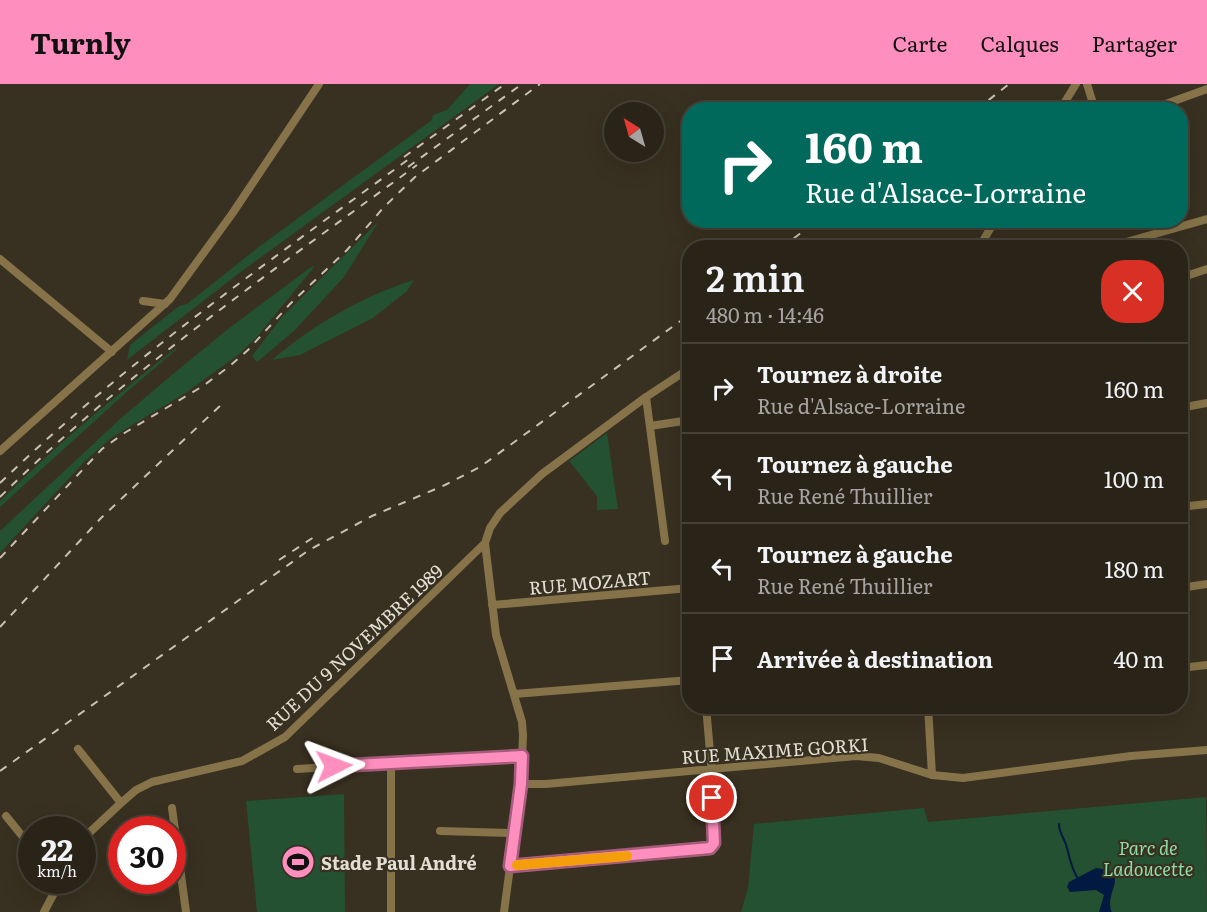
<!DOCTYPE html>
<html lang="fr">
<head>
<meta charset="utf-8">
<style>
  body { margin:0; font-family:Literata,serif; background:#322c21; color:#f1f3f6; height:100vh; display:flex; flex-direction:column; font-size:22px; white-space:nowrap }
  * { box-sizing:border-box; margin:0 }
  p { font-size:20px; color:#a5a4a2 }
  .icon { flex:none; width:33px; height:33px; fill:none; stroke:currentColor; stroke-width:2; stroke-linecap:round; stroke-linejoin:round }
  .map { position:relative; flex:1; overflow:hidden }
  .sheet { position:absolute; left:682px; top:156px; width:506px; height:474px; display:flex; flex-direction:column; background:#2a2418; border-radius:24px; box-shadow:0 6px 24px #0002,0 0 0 2px #464137 }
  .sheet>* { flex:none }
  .guide { position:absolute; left:682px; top:18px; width:506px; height:126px; border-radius:24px; box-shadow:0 6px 24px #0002,0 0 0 2px #464137; background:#00695c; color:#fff; overflow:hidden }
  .needle { width:39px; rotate:323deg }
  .tools { position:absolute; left:604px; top:18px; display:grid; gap:12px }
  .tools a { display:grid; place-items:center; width:60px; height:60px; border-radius:50%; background:#2a2418; box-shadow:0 6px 24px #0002,0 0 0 2px #464137; font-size:30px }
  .speed { position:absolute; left:18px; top:732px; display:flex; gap:12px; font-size:30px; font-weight:700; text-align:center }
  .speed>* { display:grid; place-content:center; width:78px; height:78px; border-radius:50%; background:#2a2418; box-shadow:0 6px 24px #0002,0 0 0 2px #464137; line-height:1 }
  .speed small { font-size:15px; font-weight:400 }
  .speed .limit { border:9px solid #d22; background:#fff; color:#111 }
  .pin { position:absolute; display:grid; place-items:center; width:51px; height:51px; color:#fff; margin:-26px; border:3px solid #fff; border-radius:50%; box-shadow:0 2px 6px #0007 }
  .me { position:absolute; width:66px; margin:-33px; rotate:87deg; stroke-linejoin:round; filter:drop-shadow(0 0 4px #0008) }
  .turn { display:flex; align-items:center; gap:21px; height:126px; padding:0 24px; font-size:27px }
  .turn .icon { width:78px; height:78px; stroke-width:2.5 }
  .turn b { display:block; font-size:42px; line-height:51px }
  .round { display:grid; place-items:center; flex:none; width:63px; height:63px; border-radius:24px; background:#322c21 }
  .summary { display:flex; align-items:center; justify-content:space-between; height:102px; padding:0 24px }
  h1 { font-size:36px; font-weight:600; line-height:45px }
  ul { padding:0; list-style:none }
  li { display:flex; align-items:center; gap:18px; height:90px; padding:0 24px; border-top:2px solid #464137 }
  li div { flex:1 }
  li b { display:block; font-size:22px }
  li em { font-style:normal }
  header { display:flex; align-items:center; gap:36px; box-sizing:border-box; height:84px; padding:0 30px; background:#fe8ebd; color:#111 }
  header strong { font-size:28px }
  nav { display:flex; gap:33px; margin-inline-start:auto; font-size:21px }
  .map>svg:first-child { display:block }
  .green { fill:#235132 }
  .water { fill:#021a41 }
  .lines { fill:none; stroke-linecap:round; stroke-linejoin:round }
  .stream { stroke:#021a41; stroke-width:2 }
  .minor { stroke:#867349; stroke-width:8 }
  .rail { stroke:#c6c0b5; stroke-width:2; stroke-dasharray:8 8; stroke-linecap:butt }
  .route-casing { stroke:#a55c7b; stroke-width:15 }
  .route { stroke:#fe8ebd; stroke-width:10 }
  .slow { stroke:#f59e0b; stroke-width:10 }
  .labels { text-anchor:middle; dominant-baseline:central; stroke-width:4.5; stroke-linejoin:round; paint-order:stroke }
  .street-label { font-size:18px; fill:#e4dfd5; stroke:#383020 }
  .park-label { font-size:18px; font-style:italic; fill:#8edda4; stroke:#383020 }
  .poi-label { font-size:18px; font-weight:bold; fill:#e4dfd5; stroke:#383020; text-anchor:start }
</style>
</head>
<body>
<header>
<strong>Turnly</strong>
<nav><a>Carte</a><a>Calques</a><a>Partager</a></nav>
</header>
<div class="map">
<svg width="1207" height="828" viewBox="0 0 1207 828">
  <rect width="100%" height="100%" fill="#383020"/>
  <path class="green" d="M470,0h29l-261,190 -111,86 3,-15 49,-39 8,-2 73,-58 172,-126 1,-5 14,-5z
    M379,137l-35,56 -50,54 -37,31 -5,-6 30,-39z
    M315,182l-59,72 -18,17 -51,37 -76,46 -27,24 -84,91v-22l120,-112 53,-45 55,-45 83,-62z
    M414,196l-7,11 -34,27 -73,37 -28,5c42,-36 89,-63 142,-80z
    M176,264v2l-47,40 -129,117v-6c55,-55 115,-105 176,-153z
    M607,349l11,76 -21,1v-14l-28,-35z
    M344,710l1,118h-88l-11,-111z
    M1206,713l1,115h-466l7,-24 6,-64 170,-16 4,14z"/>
  <path class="water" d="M1096,784c37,5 7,24 16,44h-13l5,-17 -8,-5 -26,2 -3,-5 2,-5z"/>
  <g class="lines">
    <path class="stream" d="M1059,740c0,9 6,15 8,24 3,11 4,19 10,29"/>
    <path class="minor" d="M1087,0l8,26
      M1060,26l16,-26
      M1149,26l58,-21
      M979,164l16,-28
      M1105,164l102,-29
      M0,175l112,93
      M1180,194l27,-9
      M143,217l22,3
      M646,313l19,144
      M1180,324l27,-5
      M650,342l40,-6
      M0,367l170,-152 62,-85 87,-130
      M1180,423l27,-3
      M1180,504l27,-4
      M492,521l198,-17
      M1180,584l27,-3
      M514,610l176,-14
      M928,622l4,69
      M78,665l43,54
      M391,679v149
      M297,685l225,-13
      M521,700h25l310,-28 23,2 53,17 31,3 168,-22 76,-6
      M172,724l14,104
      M6,732l26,32
      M440,747l73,2
      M82,760l7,-11 32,-30 15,-13 16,-8 90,-21 43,-24 200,-194
      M510,782l200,-18 3,-5 -1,-68 -6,-69
      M44,828l17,-32
      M504,828l17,-128 2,-49 -1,-13 -26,-87 -11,-92 5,-15 10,-15 42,-39 104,-77 44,-29"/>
    <path class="rail" d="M976,26l33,-26
      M404,73l101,-73
      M408,83l114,-83
      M781,164l37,-28
      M0,399c126,-122 271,-223 413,-327
      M0,413c127,-126 274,-227 417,-332
      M0,474l102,-109 24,-17 77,-46 28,-21 17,-15 43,-47 56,-53 37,-43 31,-30 125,-93
      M279,476l35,-23
      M0,543l101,-109 122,-115
      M0,687l309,-221 63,-34 73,-31 35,-18 210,-153"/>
  </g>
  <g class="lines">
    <g class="route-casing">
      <path id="route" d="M334,682l188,-10 -1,28 -11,82 200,-18 4,-5 -2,-45"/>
    </g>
    <use href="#route" class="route"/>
    <path class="slow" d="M517,781l110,-9"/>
  </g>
  <defs>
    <g id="stadium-disc" transform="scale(1.725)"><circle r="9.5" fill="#fe8ebd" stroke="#383020"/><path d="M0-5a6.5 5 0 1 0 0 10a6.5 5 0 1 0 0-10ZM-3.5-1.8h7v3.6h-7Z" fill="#111"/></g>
  </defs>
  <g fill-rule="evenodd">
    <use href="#stadium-disc" x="298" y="778"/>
  </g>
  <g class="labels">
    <g class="street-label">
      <text transform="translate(590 498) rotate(-5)">RUE MOZART</text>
      <text transform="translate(354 563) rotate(-43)">RUE DU 9 NOVEMBRE 1989</text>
      <text transform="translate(775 666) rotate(-4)">RUE MAXIME GORKI</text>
    </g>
    <g class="park-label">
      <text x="1148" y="763">Parc de<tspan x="1148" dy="21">Ladoucette</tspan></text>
    </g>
    <g class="poi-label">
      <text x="321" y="778">Stade Paul André</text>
    </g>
  </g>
</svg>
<div class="tools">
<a><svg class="needle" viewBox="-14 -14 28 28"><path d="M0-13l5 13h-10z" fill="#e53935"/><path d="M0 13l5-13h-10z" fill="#a5a4a2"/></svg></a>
</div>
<div class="speed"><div>22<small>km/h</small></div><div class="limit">30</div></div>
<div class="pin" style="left:712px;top:714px;background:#d93025"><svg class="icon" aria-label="arrive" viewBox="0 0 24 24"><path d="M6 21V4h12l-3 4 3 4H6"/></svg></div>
<svg class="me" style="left:334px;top:682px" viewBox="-20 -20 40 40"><path d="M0-17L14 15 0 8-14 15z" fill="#fe8ebd" stroke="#fff" stroke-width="4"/></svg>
<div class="guide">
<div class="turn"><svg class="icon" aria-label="right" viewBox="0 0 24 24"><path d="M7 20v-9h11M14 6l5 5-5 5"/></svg><div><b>160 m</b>Rue d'Alsace-Lorraine</div></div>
</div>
<section class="sheet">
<div class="summary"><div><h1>2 min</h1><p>480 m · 14:46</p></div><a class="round" style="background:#d93025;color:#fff"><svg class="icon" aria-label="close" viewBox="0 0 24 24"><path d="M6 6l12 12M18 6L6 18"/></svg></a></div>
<ul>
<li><svg class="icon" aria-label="right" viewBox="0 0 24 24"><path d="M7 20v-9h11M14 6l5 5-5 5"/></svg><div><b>Tournez à droite</b><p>Rue d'Alsace-Lorraine</p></div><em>160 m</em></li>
<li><svg class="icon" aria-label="left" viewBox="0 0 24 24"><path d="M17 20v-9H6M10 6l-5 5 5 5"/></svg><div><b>Tournez à gauche</b><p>Rue René Thuillier</p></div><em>100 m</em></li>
<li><svg class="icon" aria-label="left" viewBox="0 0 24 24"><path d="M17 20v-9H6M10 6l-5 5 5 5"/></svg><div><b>Tournez à gauche</b><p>Rue René Thuillier</p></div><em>180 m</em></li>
<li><svg class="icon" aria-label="arrive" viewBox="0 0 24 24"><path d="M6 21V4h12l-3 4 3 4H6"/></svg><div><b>Arrivée à destination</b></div><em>40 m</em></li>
</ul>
</section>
</div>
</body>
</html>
